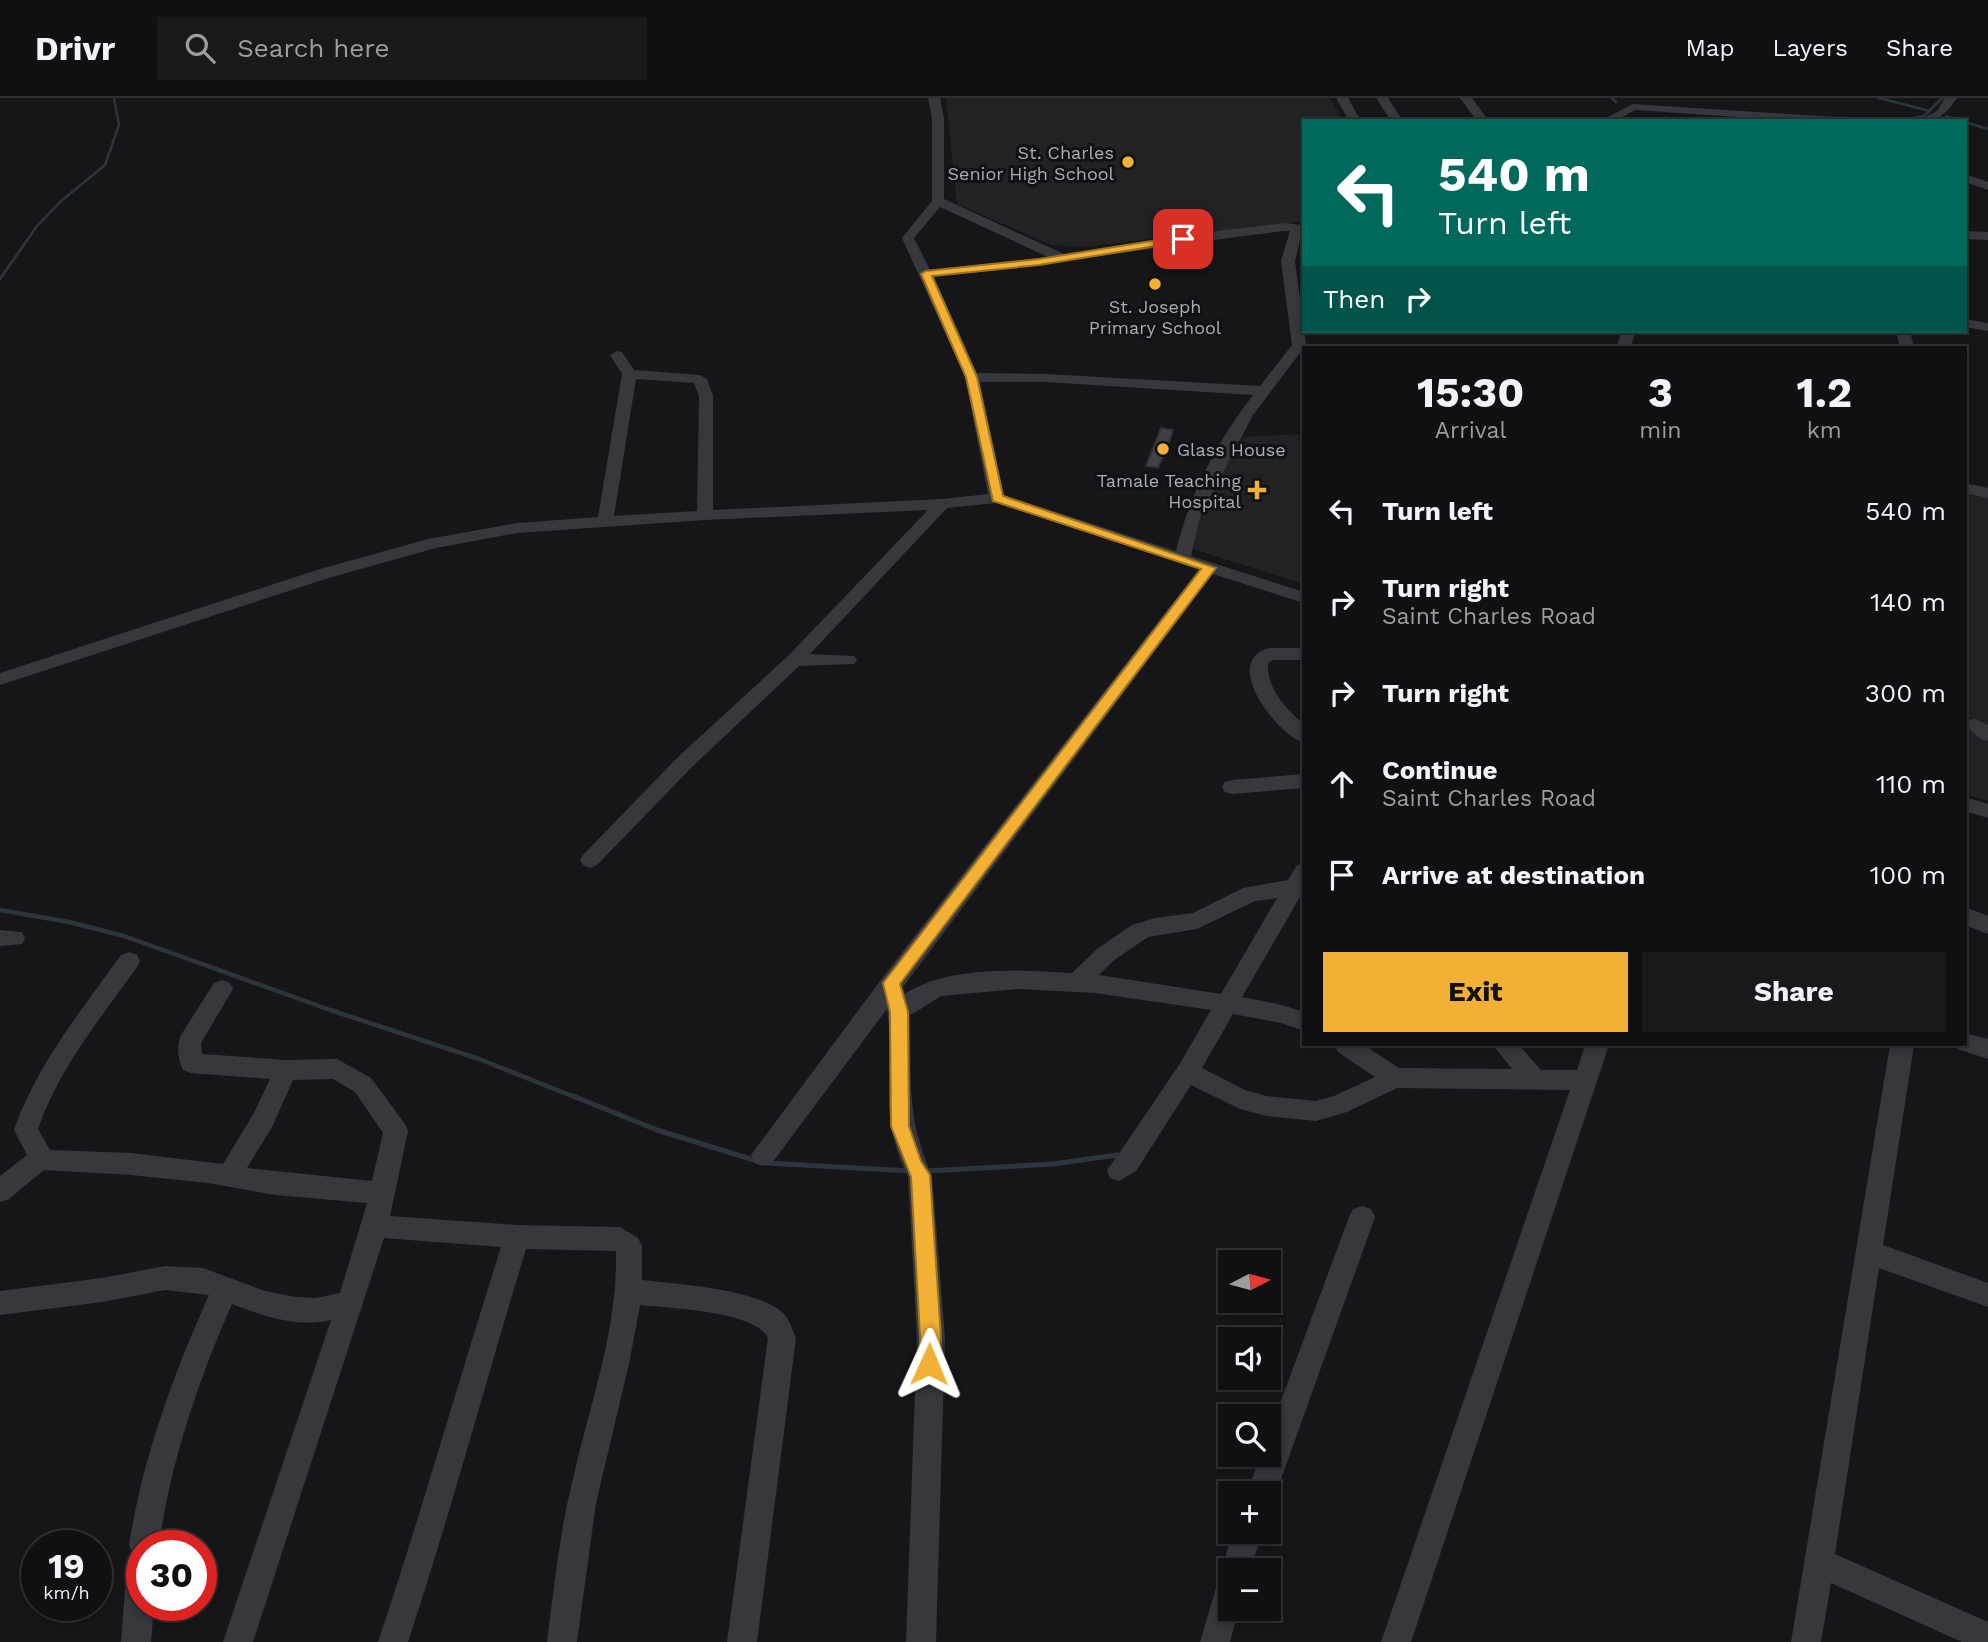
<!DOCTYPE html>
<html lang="en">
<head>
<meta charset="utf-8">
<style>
  body { margin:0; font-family:"Work Sans",sans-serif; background:#19191b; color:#f1f3f6; height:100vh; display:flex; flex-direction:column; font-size:26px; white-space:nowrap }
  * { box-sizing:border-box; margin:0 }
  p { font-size:23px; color:#9c9d9f }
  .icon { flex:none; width:38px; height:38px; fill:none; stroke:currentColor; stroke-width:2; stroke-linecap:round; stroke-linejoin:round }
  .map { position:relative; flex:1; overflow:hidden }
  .drawer { position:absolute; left:1302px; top:248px; width:665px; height:700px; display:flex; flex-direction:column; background:#101012; border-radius:0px; box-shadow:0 4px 10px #0003,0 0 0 2px #303032 }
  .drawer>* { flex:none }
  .banner { position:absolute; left:1302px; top:21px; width:665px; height:214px; border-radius:0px; box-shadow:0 4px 10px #0003,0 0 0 2px #303032; background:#00695c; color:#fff; overflow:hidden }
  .needle { width:46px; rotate:84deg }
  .tools { position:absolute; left:1218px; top:1152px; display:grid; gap:14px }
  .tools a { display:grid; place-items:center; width:63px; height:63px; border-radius:0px; background:#101012; box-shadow:0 4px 10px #0003,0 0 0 2px #303032; font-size:35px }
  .speed { position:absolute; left:21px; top:1432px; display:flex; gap:14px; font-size:35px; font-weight:700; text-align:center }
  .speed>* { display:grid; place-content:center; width:91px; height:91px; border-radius:50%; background:#101012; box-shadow:0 4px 10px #0003,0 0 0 2px #303032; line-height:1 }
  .speed small { font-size:18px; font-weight:400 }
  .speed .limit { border:10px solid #d22; background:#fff; color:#111 }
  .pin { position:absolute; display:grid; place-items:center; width:60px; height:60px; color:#fff; margin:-30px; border-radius:14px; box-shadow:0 4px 10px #0006 }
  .me { position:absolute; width:77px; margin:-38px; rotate:1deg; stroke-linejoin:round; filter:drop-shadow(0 0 5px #0008) }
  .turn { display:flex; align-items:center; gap:24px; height:147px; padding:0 21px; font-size:32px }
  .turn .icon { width:91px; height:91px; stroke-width:2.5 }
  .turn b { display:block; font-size:49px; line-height:60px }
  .then { display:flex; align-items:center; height:66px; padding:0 21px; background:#0003; gap:14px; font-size:26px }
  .eta { display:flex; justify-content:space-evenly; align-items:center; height:119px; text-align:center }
  .eta b { font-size:42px; font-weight:700; line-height:49px }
  .action { display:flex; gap:14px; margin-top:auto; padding:14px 21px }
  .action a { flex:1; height:80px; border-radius:0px; background:#f2b134; color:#111; font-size:28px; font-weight:700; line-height:80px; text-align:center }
  .action a+a { background:#19191b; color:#f1f3f6 }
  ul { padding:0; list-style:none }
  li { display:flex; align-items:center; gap:21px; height:91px; padding:0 21px }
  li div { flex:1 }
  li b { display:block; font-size:26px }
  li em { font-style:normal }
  header { display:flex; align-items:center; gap:42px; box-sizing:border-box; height:98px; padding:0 35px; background:#101012; border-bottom:2px solid #303032 }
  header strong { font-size:33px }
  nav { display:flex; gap:38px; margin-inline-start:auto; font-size:24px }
  .search { width:490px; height:63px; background:#19191b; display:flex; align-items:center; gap:18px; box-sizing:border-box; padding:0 24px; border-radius:0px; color:#9c9d9f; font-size:26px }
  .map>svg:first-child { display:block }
  .built { fill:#222225 }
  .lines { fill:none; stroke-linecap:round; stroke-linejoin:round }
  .stream-far2 { stroke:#2c353c; stroke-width:2.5 }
  .stream-far1 { stroke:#2c353c; stroke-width:4.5 }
  .stream { stroke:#2c353c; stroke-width:5 }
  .building { fill:#404145; stroke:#303034; stroke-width:2 }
  .minor { fill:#37383d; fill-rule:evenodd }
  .route { fill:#f2b134; stroke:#9d7322; stroke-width:2 }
  .poi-dot { fill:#f2b134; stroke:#111113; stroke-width:2.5 }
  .labels { text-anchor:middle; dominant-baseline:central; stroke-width:6; stroke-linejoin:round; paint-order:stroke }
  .far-poi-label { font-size:18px; fill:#a8adb8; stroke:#111113; text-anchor:end }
</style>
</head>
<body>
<header>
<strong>Drivr</strong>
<div class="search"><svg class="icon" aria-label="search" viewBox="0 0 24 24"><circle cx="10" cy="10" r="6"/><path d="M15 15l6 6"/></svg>Search here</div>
<nav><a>Map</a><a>Layers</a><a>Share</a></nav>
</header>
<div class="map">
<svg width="1988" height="1544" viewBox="0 0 1988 1544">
  <rect width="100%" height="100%" fill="#161618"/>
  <path class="built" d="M946,0h384l14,23h-40v100l-221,26 -32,-2 -94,-41z
    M1304,336v150l-127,-40 66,-107z
    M1965,387l23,7v309l-23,-7z"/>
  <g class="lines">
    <path class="stream-far2" d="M1612,0l4,4
      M1879,0l51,13
      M1946,18l15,5
      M1846,20l39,3
      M1902,23l22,-5 18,-18
      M1965,24l23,7
      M0,181l37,-53 23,-24 45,-37 14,-40 -5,-27"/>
    <path class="stream-far1" d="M0,812l69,12 55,14 206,74 149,49 98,39"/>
    <path class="stream" d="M573,998l84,34 100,31
      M766,1065l145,8
      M927,1073l126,-7 64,-9"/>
  </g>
  <path class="building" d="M1161,330l12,2 -8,23 -7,15 -12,-2z"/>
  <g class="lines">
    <path class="minor" d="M928,0h12l4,21v80l120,55 119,-19 101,-12 20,2 -9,36 11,84 -53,70 -53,102 -9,39 113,36v11l-91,-29 -310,413 2,7c42,-29 118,-24 167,-21l25,-24 35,-24 23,-7 38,-5 50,-25 45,-8 9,-15 7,-2v27l-62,107 40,8 22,7v19l-23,-8 -48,-9 -31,54 43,22 21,6 50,5 18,-5 41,-19 -37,-25 -4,-7h30l35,23 113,1 -19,-24h26l22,25h36l8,-25h24l-198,597h-30l189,-552 -173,-2 -50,24 -31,9 -50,-5 -26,-7 -49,-24 -55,86 -17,10 -9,-3 -3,-8 11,-15 61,-90 32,-55 -116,-17 -76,-4 -78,7 -27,17 -4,2c2,63 -5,101 22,160l13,162 -9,305h-30l11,-305 -9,-161c-32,-62 -12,-105 -21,-167l-115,154 -9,3 -9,-3 -3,-8 132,-178 316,-408 -203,-66 -49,5 -137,146 44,2 3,4 -3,4 -55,2 -107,101 -95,98 -7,3 -7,-3 -3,-5 3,-5 95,-98 110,-101 140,-146 -223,10 -188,13 -81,15 -104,29 -332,108v-12l320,-104 108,-30 89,-16 81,-6 24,-143 -12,-19 7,-4 5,1 12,18 66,5 7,4 6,17v114l229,-11 46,-5 -23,-117 -63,-139 30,-37v-82zM940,109l108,50 -118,13 -16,-32zM1284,133h6l-9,30 11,84 -32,41 -214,-12 -69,-1 -43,-96c117,-12 233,-32 350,-46zM636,281l58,4 5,13 -2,115 -83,5zM980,284h66l207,13c-35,45 -64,100 -77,156l-172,-56zM1277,800l-56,96 -122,-19 14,-14 35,-24 49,-8 58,-28z
      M1336,0h12l13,23h-12z
      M1376,0h12l15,23h-12z
      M1460,0h12l17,23h-12z
      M1945,0h12c-12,17 -18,23 -40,23l20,-10z
      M1633,6l218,14 6,3h-63l-159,-11 -20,11h-15z
      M1965,76l23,8v8l-23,-8z
      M1965,133l23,1v8l-23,-1z
      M1965,221l23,4v8l-23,-4z
      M1622,233h14l-6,17h-14z
      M1896,233h14l4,17h-14z
      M1965,385l23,5v10l-23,-5z
      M1269,550h35v12h-31l-5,3c-1,27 17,44 36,62v18c-27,-8 -84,-82 -35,-95z
      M1975,621l13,6v16l-7,-2 -16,-14 3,-5z
      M1304,676v14l-72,6 -7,-2 -3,-5 3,-5 7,-2z
      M1965,699l23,7v14l-23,-7z
      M1965,809l23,9v18l-23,-9z
      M0,832l22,2 3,6 -3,6 -22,2z
      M129,854l8,3 3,6 -3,6c-37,52 -78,101 -99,162l12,21 81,3 92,11 31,-51 16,-34 -79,-6 -8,-3c-5,-10 -7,-24 -2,-35l33,-52 8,-3 8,3 3,6 -32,54 1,11 84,6 51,-1 34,19 34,46 3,7 -18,85 127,9 103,2 18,11 4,8v34c34,4 118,9 142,34 6,6 8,16 12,24l-39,304h-30l41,-304c-12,-27 -100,-30 -128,-33l-11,59 -33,139 -19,139h-30c7,-53 12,-107 25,-159 17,-77 46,-152 44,-232l-90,-2c-40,131 -75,263 -118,393h-30c44,-131 81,-263 123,-395l-117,-9 -131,404h-30l108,-322c-35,8 -67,-4 -99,-16 -34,77 -61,157 -73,241h-17v60h12l-3,37h-30l6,-77 6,-11 -4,-9c14,-88 44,-170 80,-250l-44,-5 -63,12 -102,13v-24l102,-13 63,-12 38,2 62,23 31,6 20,1 24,-5 27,-90 -92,-8 -67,-12 -77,-8 -87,-5 -35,29 -9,3v-26l27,-21 -13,-25c23,-66 67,-119 107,-175zM333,981l22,13 28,41 -11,48 -125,-13 25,-41 21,-47z
      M1965,935l23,6v20l-31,-10 -2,-4h10z
      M1890,947h24l-31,200 105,38v24l-109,-39 -44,286 153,68v20h-26l-131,-59 -10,59h-30z
      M1362,1108l9,3 4,8 -99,276 -7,11v-11h-22l14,-39h8v-21l80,-216 4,-8z
      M1233,1433h30l-13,39h-20v38h9l-9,34h-30z"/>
  </g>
  <path class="route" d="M1183,138l5,3 -1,2 -148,24 -107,11 45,101 26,119 213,72 -316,416 8,28 1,114 12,35 9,14 11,161 -1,28 -3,7 -8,3 -7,-3 -3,-7 1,-28 -9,-159 -20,-51 -1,-114 -7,-29 318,-414 -208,-68 -27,-124 -45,-103 5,-3 113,-12z"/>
  <g class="poi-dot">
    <circle cx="1128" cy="64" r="7"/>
    <circle cx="1155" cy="186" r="7"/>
    <circle cx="1163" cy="351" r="7"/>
    <path d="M1253.5 381.5h7v7h7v7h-7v7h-7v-7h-7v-7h7z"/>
  </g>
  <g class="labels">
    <g class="far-poi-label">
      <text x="1114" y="54">St. Charles<tspan x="1114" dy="21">Senior High School</tspan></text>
      <text x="1155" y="208" text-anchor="middle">St. Joseph<tspan x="1155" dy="21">Primary School</tspan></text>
      <text x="1177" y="351" text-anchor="start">Glass House</text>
      <text x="1241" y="382">Tamale Teaching<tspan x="1241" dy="21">Hospital</tspan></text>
    </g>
  </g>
</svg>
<div class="tools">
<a><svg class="needle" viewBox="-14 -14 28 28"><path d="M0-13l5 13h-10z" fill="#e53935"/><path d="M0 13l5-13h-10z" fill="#9c9d9f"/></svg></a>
<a><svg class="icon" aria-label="sound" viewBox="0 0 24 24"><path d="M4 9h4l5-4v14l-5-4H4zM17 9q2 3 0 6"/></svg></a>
<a><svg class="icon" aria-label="search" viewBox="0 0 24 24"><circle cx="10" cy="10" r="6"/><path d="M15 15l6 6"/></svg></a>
<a>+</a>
<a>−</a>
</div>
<div class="speed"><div>19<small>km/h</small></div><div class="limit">30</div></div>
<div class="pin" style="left:1183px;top:141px;background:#d93025"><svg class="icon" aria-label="arrive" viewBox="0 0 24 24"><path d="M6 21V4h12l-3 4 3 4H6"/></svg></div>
<svg class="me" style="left:929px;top:1266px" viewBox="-20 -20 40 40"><path d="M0-17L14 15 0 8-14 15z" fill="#f2b134" stroke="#fff" stroke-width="4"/></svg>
<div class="banner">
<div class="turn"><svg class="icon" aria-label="left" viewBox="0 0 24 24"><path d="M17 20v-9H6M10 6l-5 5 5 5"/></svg><div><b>540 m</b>Turn left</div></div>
<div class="then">Then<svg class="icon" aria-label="right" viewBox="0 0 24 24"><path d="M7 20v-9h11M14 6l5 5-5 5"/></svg></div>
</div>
<section class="drawer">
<div class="eta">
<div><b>15:30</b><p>Arrival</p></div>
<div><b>3</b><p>min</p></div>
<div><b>1.2</b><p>km</p></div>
</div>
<ul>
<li><svg class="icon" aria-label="left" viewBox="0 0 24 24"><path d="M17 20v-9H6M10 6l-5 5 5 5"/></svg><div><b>Turn left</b></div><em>540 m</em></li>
<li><svg class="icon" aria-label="right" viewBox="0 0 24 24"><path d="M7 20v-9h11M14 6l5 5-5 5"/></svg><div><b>Turn right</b><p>Saint Charles Road</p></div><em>140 m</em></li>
<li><svg class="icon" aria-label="right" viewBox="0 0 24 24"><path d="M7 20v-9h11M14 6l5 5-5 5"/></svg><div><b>Turn right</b></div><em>300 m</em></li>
<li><svg class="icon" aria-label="ahead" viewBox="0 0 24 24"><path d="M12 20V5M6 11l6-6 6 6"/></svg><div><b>Continue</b><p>Saint Charles Road</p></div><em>110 m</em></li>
<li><svg class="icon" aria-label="arrive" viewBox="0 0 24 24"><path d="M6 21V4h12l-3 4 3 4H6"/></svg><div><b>Arrive at destination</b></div><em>100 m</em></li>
</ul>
<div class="action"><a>Exit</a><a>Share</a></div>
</section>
</div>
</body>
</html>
